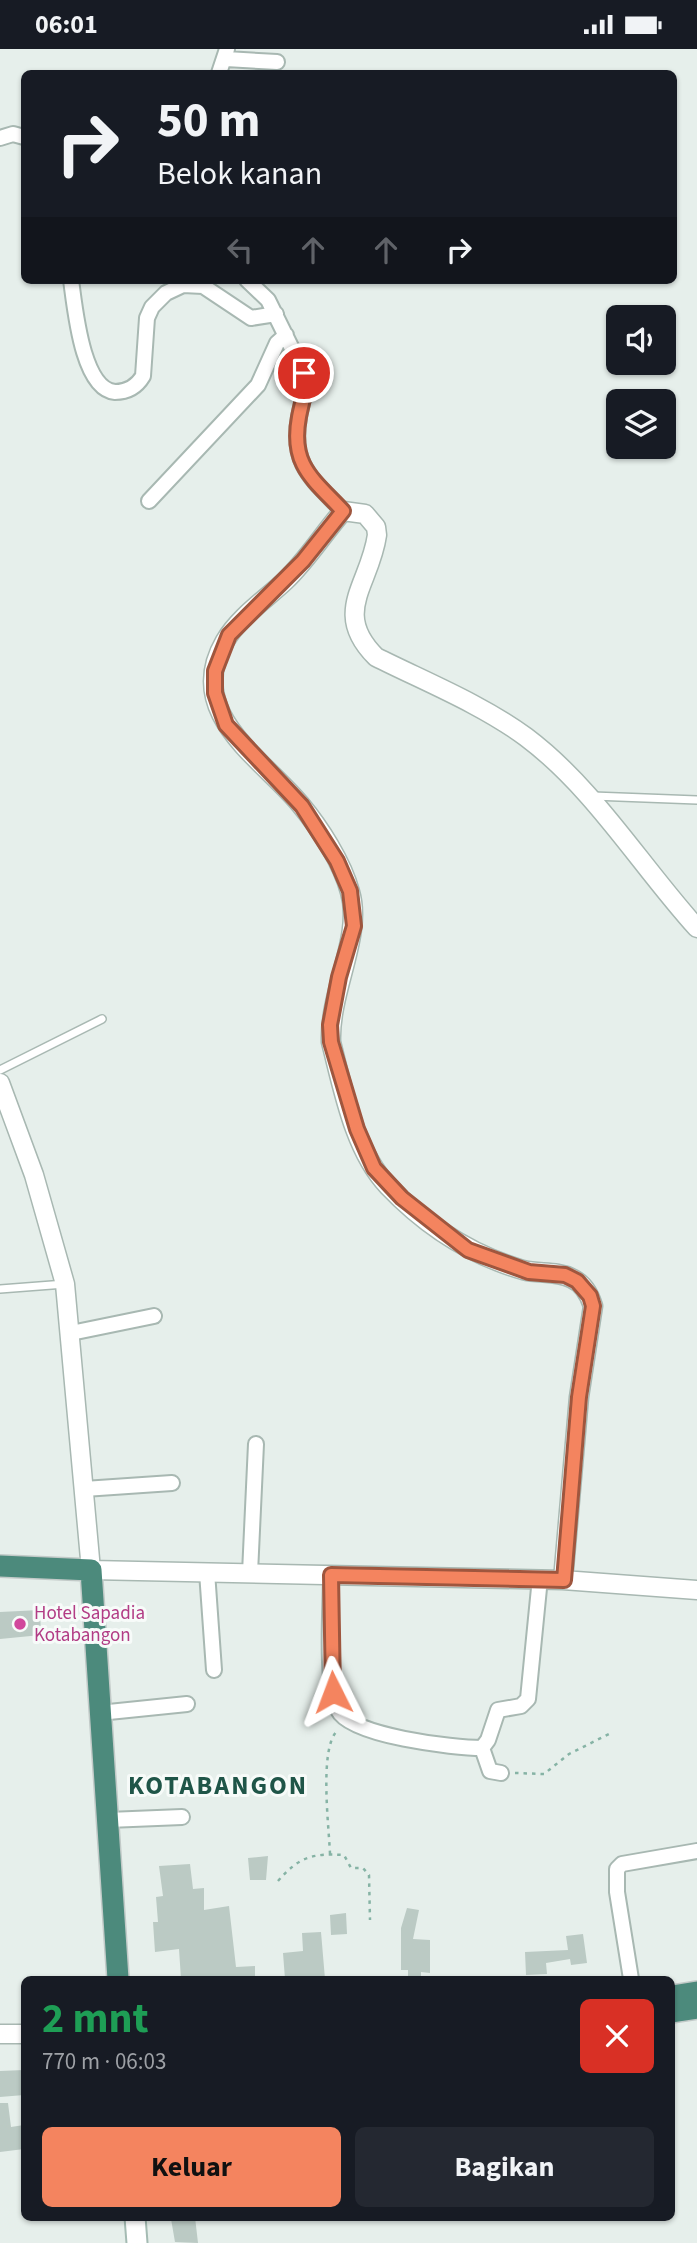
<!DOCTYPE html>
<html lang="id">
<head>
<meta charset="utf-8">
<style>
  body { margin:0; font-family:"Source Sans 3",sans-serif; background:#242831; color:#f1f3f6; height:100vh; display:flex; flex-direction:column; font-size:26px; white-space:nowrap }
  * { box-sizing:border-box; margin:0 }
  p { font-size:23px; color:#9ea1a6 }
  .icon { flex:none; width:38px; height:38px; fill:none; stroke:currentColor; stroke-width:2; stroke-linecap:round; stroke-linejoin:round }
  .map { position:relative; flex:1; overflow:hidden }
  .side { position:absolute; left:21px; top:1927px; width:654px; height:245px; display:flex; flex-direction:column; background:#171b24; border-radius:10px; box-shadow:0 2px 5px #0004 }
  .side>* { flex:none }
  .top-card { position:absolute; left:21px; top:21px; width:656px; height:214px; border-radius:10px; box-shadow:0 2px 5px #0004; background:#171b24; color:#f1f3f6; overflow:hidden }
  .controls { position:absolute; left:606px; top:256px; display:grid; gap:14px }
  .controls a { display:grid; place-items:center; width:70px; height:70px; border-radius:10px; background:#171b24; box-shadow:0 2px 5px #0004; font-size:35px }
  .pin { position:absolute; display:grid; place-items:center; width:60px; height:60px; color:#fff; margin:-30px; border:4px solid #fff; border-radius:50%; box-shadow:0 2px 7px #0007 }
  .me { position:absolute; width:77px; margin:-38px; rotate:357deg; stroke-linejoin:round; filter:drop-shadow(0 0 5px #0008) }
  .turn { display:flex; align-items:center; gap:24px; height:147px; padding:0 21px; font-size:32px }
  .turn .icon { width:91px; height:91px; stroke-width:2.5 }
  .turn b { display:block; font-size:49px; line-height:60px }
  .lanes { display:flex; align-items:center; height:66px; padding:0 21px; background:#0003; justify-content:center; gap:35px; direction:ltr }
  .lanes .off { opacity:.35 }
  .round { display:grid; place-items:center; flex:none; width:74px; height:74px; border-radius:10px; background:#242831 }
  .head { display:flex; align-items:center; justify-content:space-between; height:119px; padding:0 21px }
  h1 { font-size:42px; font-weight:700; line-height:52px; color:#1e9e55 }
  .primary-button { display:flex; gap:14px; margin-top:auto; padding:14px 21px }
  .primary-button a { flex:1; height:80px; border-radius:10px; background:#f4845f; color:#111; font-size:28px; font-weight:700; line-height:80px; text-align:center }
  .primary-button a+a { background:#242831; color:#f1f3f6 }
  .status { display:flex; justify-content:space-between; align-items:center; height:49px; padding:0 35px; background:#171b24; direction:ltr }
  .status svg { height:19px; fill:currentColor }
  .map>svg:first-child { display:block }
  .building { fill:#bbcac4 }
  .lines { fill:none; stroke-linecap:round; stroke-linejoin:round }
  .service-casing { stroke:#a8b8b2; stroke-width:10 }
  .minor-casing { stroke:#a8b8b2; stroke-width:18 }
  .tertiary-casing { stroke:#a8b8b2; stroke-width:21 }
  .secondary-casing { stroke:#a4bbb3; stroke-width:23 }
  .trunk-casing { stroke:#c2cac8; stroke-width:24 }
  .path { stroke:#86b3a5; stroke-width:2.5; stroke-dasharray:3.5 5; stroke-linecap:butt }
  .service { stroke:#fff; stroke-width:7 }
  .minor { stroke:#fff; stroke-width:14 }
  .tertiary { stroke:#fff; stroke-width:18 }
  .secondary { stroke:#fff; stroke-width:19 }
  .trunk { stroke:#4c8a7c; stroke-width:21 }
  .route-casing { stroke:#9f563e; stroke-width:18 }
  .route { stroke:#f4845f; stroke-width:12 }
  .hotel-dot { fill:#d1479c; stroke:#f7fbf9; stroke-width:2.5 }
  .labels { text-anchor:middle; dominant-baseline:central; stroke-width:6; stroke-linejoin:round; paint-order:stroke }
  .hotel-label { font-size:19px; fill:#b23c85; stroke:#f7fbf9; text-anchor:start }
  .district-label { font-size:26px; font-weight:bold; letter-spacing:2px; fill:#1f5548; stroke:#f7fbf9 }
</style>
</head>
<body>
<div class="status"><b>06:01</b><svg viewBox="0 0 49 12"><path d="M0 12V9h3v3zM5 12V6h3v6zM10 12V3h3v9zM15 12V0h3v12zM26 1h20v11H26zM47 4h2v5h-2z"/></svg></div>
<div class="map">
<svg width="697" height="2194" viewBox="0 0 697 2194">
  <rect width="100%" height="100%" fill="#e6efeb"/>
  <path class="building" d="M40,1561l1,25 -41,4v-27z
    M268,1807l-2,24h-16l-2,-22z
    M190,1815l3,25 11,-1v22l25,-4 7,61 19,-1v13h-74l-2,-30 -24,3 -2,-30h5l-2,-25 7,-1 -4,-30z
    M407,1859l12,2 -6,29 17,1v33l-9,-1v7h-13v-9h-7v-42z
    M346,1864l1,21 -16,1 -1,-20z
    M321,1883l4,47h-40l-2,-26 20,-2 -1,-18z
    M583,1885l4,29 -16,2 -1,-6 -24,4 1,11 -21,1 -1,-23 43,-2 -2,-14z
    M24,2021v25l-24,2v-26z
    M0,2054h8l3,24 13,-2v24l-24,3z
    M186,2168h9l3,26 -23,-1 -4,-23z"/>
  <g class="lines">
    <g class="service-casing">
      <path id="service" d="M593,747l104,4
        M0,1021l102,-51
        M0,1240l65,-5"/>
    </g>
    <g class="minor-casing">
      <path id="minor" d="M226,10l51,3
        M219,24l8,-24
        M0,89l13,-4 11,3
        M71,231c4,28 11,109 44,112 13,0 22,-6 28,-16l4,-58 5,-11 14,-14 17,-8 20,1 48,32 25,-4
        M247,231l21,20 36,73c3,16 -2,28 -5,44 -9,48 14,63 44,94
        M149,452l109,-116 19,-42 9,-8
        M71,1284l83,-17
        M84,1440l88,-6
        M207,1523l7,98
        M250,1524l6,-129
        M331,1526c0,33 -6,107 7,135 12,26 116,38 144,38
        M99,1664l88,-9
        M482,1699l6,-8 10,-30 23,-4 7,-7 12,-121
        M482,1699l8,23 11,2
        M108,1771l74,-3
        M631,1930l-14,-87v-23l5,-5 75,-13"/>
    </g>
    <g class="tertiary-casing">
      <path id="tertiary" d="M697,879c-57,-63 -103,-140 -171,-191 -45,-33 -100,-55 -150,-80 -45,-45 -6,-72 1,-122l-1,-8 -11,-13 -22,-3c-20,23 -36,49 -58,70 -19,18 -46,36 -60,60 -42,72 37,117 75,163 20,24 42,58 50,88 13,44 -21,99 -19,150 12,47 23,108 57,144 38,40 83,69 135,84 16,4 34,1 48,8 12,5 18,15 22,28l-14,91 -16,183 134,10
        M0,1034l34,92 31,109 26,286 472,10
        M0,1985h24"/>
    </g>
    <g class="secondary-casing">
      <path id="secondary" d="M135,2168l2,26"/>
    </g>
    <g class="trunk-casing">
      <path id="trunk" d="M0,1517l91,4 27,409
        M672,1947l25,-4
        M672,1963l25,-4"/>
    </g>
    <path class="path" d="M515,1724l29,1 25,-20 42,-21
      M330,1805c-1,-27 -11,-105 7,-123
      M278,1832c21,-24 34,-28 66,-26l7,13h12l6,7 1,45"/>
    <use href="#service" class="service"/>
    <use href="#minor" class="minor"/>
    <use href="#tertiary" class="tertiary"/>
    <use href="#secondary" class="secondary"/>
    <use href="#trunk" class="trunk"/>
  </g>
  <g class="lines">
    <g class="route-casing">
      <path id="route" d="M304,324c3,16 -2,28 -5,44 -9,48 14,62 44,94l-40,50 -74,74 -14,36v22l11,32 76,81 35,55 13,30 4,35 -15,51 -9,48 1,17 26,87 17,39 28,30 66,52 61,22 36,3 12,6 13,15 3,10 -14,91 -15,183 -233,-5 2,117"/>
    </g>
    <use href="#route" class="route"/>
  </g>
  <circle class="hotel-dot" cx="20" cy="1575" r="7"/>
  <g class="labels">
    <g class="hotel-label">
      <text x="34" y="1564">Hotel Sapadia<tspan x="34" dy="22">Kotabangon</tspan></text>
    </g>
    <g class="district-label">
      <text x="218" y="1736">KOTABANGON</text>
    </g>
  </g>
</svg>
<div class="controls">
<a><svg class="icon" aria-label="sound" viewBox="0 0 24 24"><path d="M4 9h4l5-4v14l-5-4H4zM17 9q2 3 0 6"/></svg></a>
<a><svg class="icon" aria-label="layers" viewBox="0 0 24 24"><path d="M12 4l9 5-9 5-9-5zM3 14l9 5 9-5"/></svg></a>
</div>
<div class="pin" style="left:304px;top:324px;background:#d93025"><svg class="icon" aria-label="arrive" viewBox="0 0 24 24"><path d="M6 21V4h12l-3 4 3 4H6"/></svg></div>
<svg class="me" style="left:333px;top:1643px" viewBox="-20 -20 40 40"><path d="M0-17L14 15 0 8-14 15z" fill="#f4845f" stroke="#fff" stroke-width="4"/></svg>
<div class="top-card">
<div class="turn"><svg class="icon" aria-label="right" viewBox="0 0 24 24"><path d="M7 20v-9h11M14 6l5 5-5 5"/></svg><div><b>50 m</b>Belok kanan</div></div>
<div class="lanes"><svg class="icon off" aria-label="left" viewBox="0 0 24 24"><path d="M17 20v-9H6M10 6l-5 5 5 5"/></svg><svg class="icon off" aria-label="ahead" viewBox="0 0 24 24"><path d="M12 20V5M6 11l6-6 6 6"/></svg><svg class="icon off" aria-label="ahead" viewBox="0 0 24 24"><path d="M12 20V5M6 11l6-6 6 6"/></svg><svg class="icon" aria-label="right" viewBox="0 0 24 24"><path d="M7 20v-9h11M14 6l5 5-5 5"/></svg></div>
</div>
<section class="side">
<div class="head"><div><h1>2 mnt</h1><p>770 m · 06:03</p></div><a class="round" style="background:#d93025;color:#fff"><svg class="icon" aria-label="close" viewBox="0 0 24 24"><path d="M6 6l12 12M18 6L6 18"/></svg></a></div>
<div class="primary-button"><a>Keluar</a><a>Bagikan</a></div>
</section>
</div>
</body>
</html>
